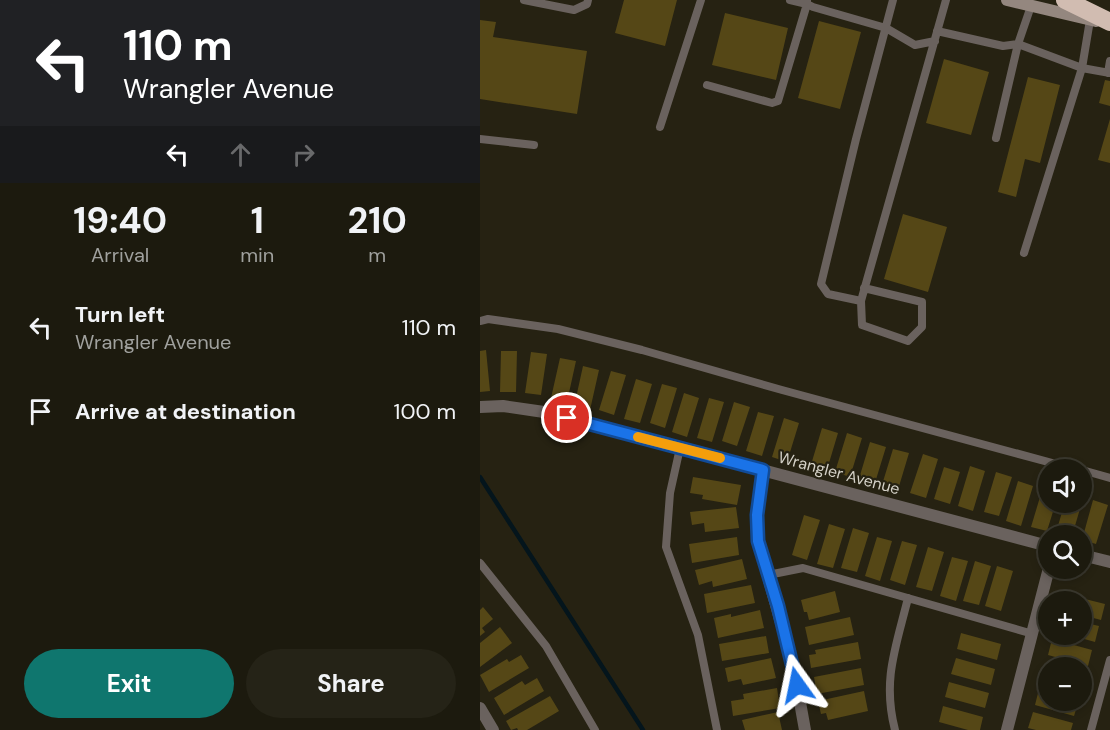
<!DOCTYPE html>
<html lang="en">
<head>
<meta charset="utf-8">
<style>
  body { margin:0; font-family:"DM Sans",sans-serif; background:#252317; color:#f1f3f6; height:100vh; display:flex; flex-direction:column; font-size:22px; white-space:nowrap }
  * { box-sizing:border-box; margin:0 }
  p { font-size:20px; color:#a0a19e }
  .icon { flex:none; width:33px; height:33px; fill:none; stroke:currentColor; stroke-width:2; stroke-linecap:round; stroke-linejoin:round }
  .map { position:relative; flex:1; overflow:hidden }
  .details { display:flex; flex-direction:column; background:#1c1a0e; width:480px }
  .details>* { flex:none }
  .top-card { background:#202124; color:#fff; overflow:hidden }
  .tools { position:absolute; left:558px; top:459px; display:grid; gap:12px }
  .tools a { display:grid; place-items:center; width:54px; height:54px; border-radius:50%; background:#1c1a0e; box-shadow:0 3px 9px #0003,0 0 0 2px #3a382e; font-size:30px }
  .pin { position:absolute; display:grid; place-items:center; width:51px; height:51px; color:#fff; margin:-26px; border:3px solid #fff; border-radius:50%; box-shadow:0 2px 6px #0007 }
  .me { position:absolute; width:66px; margin:-33px; rotate:348deg; stroke-linejoin:round; filter:drop-shadow(0 0 4px #0008) }
  .turn { display:flex; align-items:center; gap:21px; height:126px; padding:0 24px; font-size:27px }
  .turn .icon { width:78px; height:78px; stroke-width:2.5 }
  .turn b { display:block; font-size:42px; line-height:51px }
  .lanes { display:flex; align-items:center; height:57px; padding:0 24px; background:#0003; justify-content:center; gap:30px; direction:ltr }
  .lanes .off { opacity:.35 }
  .eta { display:flex; justify-content:space-evenly; align-items:center; height:102px; text-align:center }
  .eta b { font-size:36px; font-weight:700; line-height:42px }
  .action { display:flex; gap:12px; margin-top:auto; padding:12px 24px }
  .action a { flex:1; height:69px; border-radius:36px; background:#0f766e; color:#fff; font-size:24px; font-weight:700; line-height:69px; text-align:center }
  .action a+a { background:#252317; color:#f1f3f6 }
  ul { padding:0; list-style:none }
  li { display:flex; align-items:center; gap:18px; height:84px; padding:0 24px }
  li div { flex:1 }
  li b { display:block; font-size:22px }
  li em { font-style:normal }
  main { display:flex; flex:1; min-height:0 }
  .map>svg:first-child { display:block }
  .lines { fill:none; stroke-linecap:round; stroke-linejoin:round }
  .stream { stroke:#04151c; stroke-width:4.5 }
  .building { fill:#554716 }
  .lane { stroke:#6a625e; stroke-width:8 }
  .street { stroke:#6a625e; stroke-width:12 }
  .secondary { stroke:#94877f; stroke-width:12 }
  .highway { stroke:#d1bcb1; stroke-width:18 }
  .route-casing { stroke:#114b97; stroke-width:15 }
  .route { stroke:#1a73e8; stroke-width:10 }
  .slow { stroke:#f59e0b; stroke-width:10 }
  .labels { text-anchor:middle; dominant-baseline:central; stroke-width:4.5; stroke-linejoin:round; paint-order:stroke }
  .street-label { font-size:16px; fill:#d5d2c8; stroke:#262212 }
</style>
</head>
<body>
<main>
<section class="details">
<div class="top-card">
<div class="turn"><svg class="icon" aria-label="left" viewBox="0 0 24 24"><path d="M17 20v-9H6M10 6l-5 5 5 5"/></svg><div><b>110 m</b>Wrangler Avenue</div></div>
<div class="lanes"><svg class="icon" aria-label="left" viewBox="0 0 24 24"><path d="M17 20v-9H6M10 6l-5 5 5 5"/></svg><svg class="icon off" aria-label="ahead" viewBox="0 0 24 24"><path d="M12 20V5M6 11l6-6 6 6"/></svg><svg class="icon off" aria-label="right" viewBox="0 0 24 24"><path d="M7 20v-9h11M14 6l5 5-5 5"/></svg></div>
</div>
<div class="eta">
<div><b>19:40</b><p>Arrival</p></div>
<div><b>1</b><p>min</p></div>
<div><b>210</b><p>m</p></div>
</div>
<ul>
<li><svg class="icon" aria-label="left" viewBox="0 0 24 24"><path d="M17 20v-9H6M10 6l-5 5 5 5"/></svg><div><b>Turn left</b><p>Wrangler Avenue</p></div><em>110 m</em></li>
<li><svg class="icon" aria-label="arrive" viewBox="0 0 24 24"><path d="M6 21V4h12l-3 4 3 4H6"/></svg><div><b>Arrive at destination</b></div><em>100 m</em></li>
</ul>
<div class="action"><a>Exit</a><a>Share</a></div>
</section>
<div class="map">
<svg width="630" height="730" viewBox="0 0 630 730">
  <rect width="100%" height="100%" fill="#262212"/>
  <g class="lines">
    <path class="stream" d="M0,477l163,253"/>
  </g>
  <path class="building" d="M144,0h53l-12,46 -50,-13z
    M245,13l63,15 -12,52 -64,-15z
    M0,20l16,2 -3,15 94,14 -10,63 -97,-15z
    M339,21l42,11 -21,77 -42,-11z
    M464,59l45,13 -18,63 -45,-12z
    M548,77l32,8 -20,78 -15,-4 -9,38 -18,-5z
    M625,80l5,1v25l-11,-3z
    M630,119v44l-12,-3z
    M423,214l44,13 -19,65 -44,-13z
    M6,350l4,41 -10,1v-41z
    M21,351h16l-1,41h-16z
    M51,352l16,2 -6,41 -16,-2z
    M80,358l16,3 -9,41 -16,-4z
    M103,366l16,4 -9,40 -16,-3z
    M131,371l15,4 -12,40 -15,-5z
    M156,379l16,5 -12,39 -16,-4z
    M182,384l15,4 -12,40 -15,-5z
    M204,393l15,5 -12,39 -15,-5z
    M229,398l15,4 -12,40 -15,-4z
    M254,402l16,5 -13,39 -15,-5z
    M278,412l16,4 -12,40 -16,-5z
    M304,418l15,5 -12,39 -15,-5z
    M342,428l16,5 -12,40 -16,-5z
    M367,433l15,5 -12,39 -15,-5z
    M390,442l16,5 -12,39 -16,-4z
    M413,449l16,4 -12,40 -16,-5z
    M443,454l15,5 -12,39 -16,-5z
    M490,466l15,5 -12,40 -15,-5z
    M464,467l16,5 -10,32 -16,-5z
    M516,472l16,5 -13,39 -15,-4z
    M213,477l48,8 -4,20 -35,-6 1,-4 -13,-2z
    M538,481l15,5 -12,40 -15,-5z
    M563,487l5,2v13h8l-9,29 -16,-4z
    M613,500l15,5 -12,39 -14,-4z
    M585,502h17l-10,34h-17z
    M256,507l3,21 -34,4 -1,-9 -12,2 -2,-13z
    M324,515l16,5 -13,40 -15,-5z
    M349,524l16,5 -12,39 -16,-4z
    M373,528l16,5 -12,39 -16,-4z
    M257,537l2,18 -47,8 -3,-19z
    M397,537l15,4 -12,40 -15,-5z
    M422,541l15,4 -12,40 -15,-5z
    M448,547l16,5 -12,39 -16,-4z
    M472,557l16,4 -12,40 -16,-5z
    M262,559l5,20 -34,8 -1,-6 -13,4 -4,-15z
    M495,561l16,5 -12,39 -16,-4z
    M517,566l16,5 -12,40 -16,-5z
    M271,585l4,18 -48,10 -3,-19z
    M355,591l5,21 -31,8 -2,-8h-3l-3,-12z
    M585,594l40,10 -4,16 -19,-5v-13h-19z
    M3,607l10,12 -11,9 3,4 -5,4v-26z
    M280,610l4,18 -46,10 -4,-20 17,-4v3z
    M370,617l4,18 -45,10 -4,-18z
    M602,622l17,4 -4,16 -25,-7 12,-1z
    M20,627l12,16 -32,24v-24z
    M481,633l40,11 -4,16 -40,-11z
    M286,636l3,17 -47,8 -3,-17z
    M572,639l40,11 -4,16 -40,-11z
    M378,642l3,17 -50,9 -2,-13 7,-1 -1,-4z
    M41,655l8,13 -40,24 -9,-17 27,-16 2,3z
    M291,658l5,20 -33,7 -2,-6 -13,3 -3,-14z
    M476,658l39,11 -4,16 -40,-11z
    M566,663l14,4 -12,1v12l-6,-1z
    M381,668l3,17 -47,9 -3,-17z
    M57,678l7,13 -40,24 -10,-17 28,-17 3,4z
    M469,682l40,11 -4,15 -40,-11z
    M297,688l3,20 -47,8 -2,-15 13,-2 -1,-5z
    M559,689l9,3v8h31l-5,16 -39,-11z
    M384,691l4,20 -40,9 -2,-7 -5,1 -3,-13z
    M70,696l9,15 -32,19h-9l-1,-2 -6,2 -5,-9z
    M463,706l40,11 -3,13h-12l-29,-8z
    M298,712l4,18h-37l-3,-10z
    M553,712l40,11 -2,7h-35l-8,-2z"/>
  <g class="lines">
    <path class="lane" d="M44,0l50,10 13,-6 1,-4
      M327,0v4l6,3 73,21 29,17 20,-4
      M457,31l66,15 15,-2 64,24 28,5
      M628,73l2,-12
      M227,85l65,18 6,-2 29,-97 -17,-4
      M180,127l41,-127
      M516,138l22,-94 13,-38
      M0,139l54,6
      M544,253l58,-185 8,-48
      M384,288l58,14v25l-14,14 -46,-16 -1,-24 85,-301
      M381,301l-33,-7 -7,-10 35,-145 37,-139
      M0,321l8,-2 70,10 84,21 140,40 296,80
      M200,448l-10,45 -4,54 32,88 19,95
      M602,470l28,8
      M0,563l66,83 49,84
      M288,575l35,-7 230,66
      M415,730c-13,-50 1,-83 13,-132
      M611,730l19,-70"/>
    <path class="street" d="M0,407l23,-1 41,6 504,134
      M283,470l-6,45 1,26 36,128 11,61
      M602,555l28,7
      M0,708l13,22
      M527,730l42,-162"/>
    <path class="secondary" d="M527,0l89,21"/>
    <path class="highway" d="M585,0l45,22"/>
  </g>
  <g class="lines">
    <g class="route-casing">
      <path id="route" d="M87,418l196,52 -6,45 1,26 20,65 19,79"/>
    </g>
    <use href="#route" class="route"/>
    <path class="slow" d="M158,437l82,21"/>
  </g>
  <g class="labels">
    <g class="street-label">
      <text transform="translate(359 473) rotate(15)">Wrangler Avenue</text>
    </g>
  </g>
</svg>
<div class="tools">
<a><svg class="icon" aria-label="sound" viewBox="0 0 24 24"><path d="M4 9h4l5-4v14l-5-4H4zM17 9q2 3 0 6"/></svg></a>
<a><svg class="icon" aria-label="search" viewBox="0 0 24 24"><circle cx="10" cy="10" r="6"/><path d="M15 15l6 6"/></svg></a>
<a>+</a>
<a>−</a>
</div>
<div class="pin" style="left:87px;top:418px;background:#d93025"><svg class="icon" aria-label="arrive" viewBox="0 0 24 24"><path d="M6 21V4h12l-3 4 3 4H6"/></svg></div>
<svg class="me" style="left:317px;top:685px" viewBox="-20 -20 40 40"><path d="M0-17L14 15 0 8-14 15z" fill="#1a73e8" stroke="#fff" stroke-width="4"/></svg>
</div>
</main>
</body>
</html>
